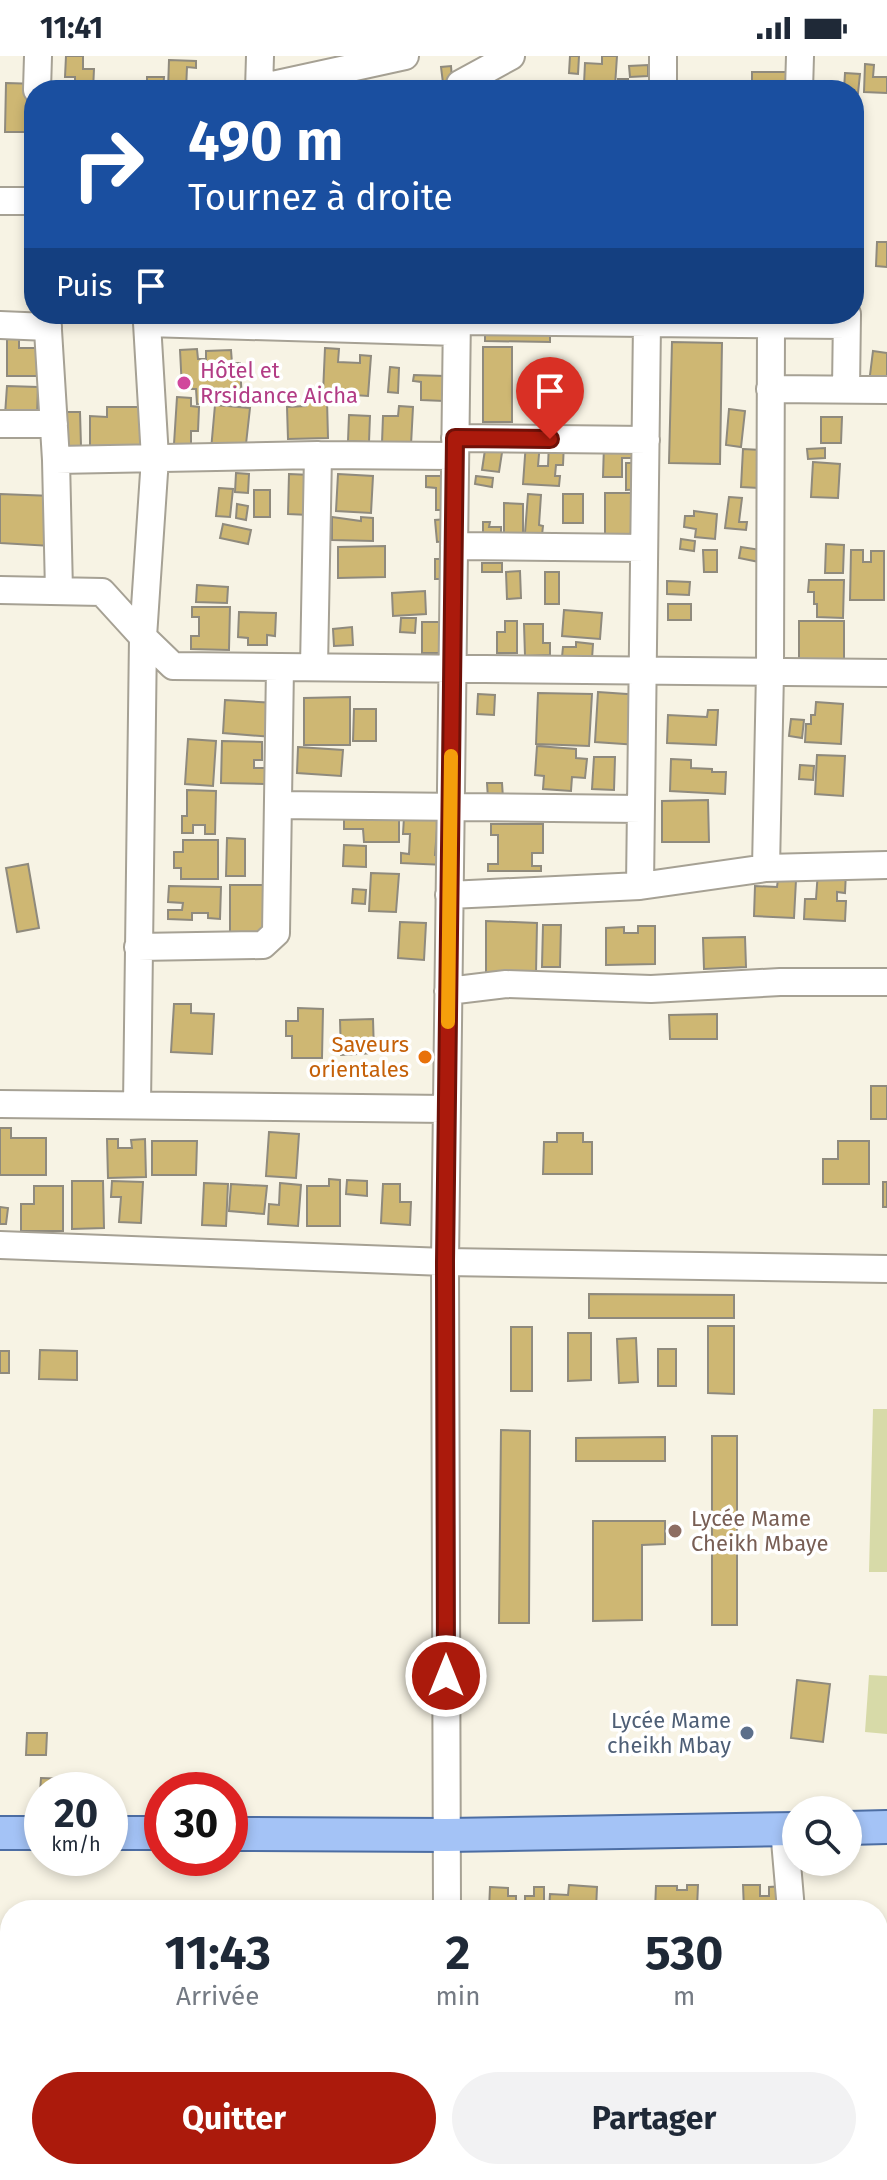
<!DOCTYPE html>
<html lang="fr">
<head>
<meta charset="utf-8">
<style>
  body { margin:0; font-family:"Fira Sans",sans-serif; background:#f2f2f3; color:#1f2937; height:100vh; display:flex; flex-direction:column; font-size:30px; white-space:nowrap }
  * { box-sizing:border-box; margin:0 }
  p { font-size:26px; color:#747a83 }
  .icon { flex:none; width:44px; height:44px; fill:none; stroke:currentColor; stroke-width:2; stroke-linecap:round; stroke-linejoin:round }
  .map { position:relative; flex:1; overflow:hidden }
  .sheet { position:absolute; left:0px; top:1844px; width:888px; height:280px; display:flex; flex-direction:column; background:#fff; border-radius:32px 32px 0 0; box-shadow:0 4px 12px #0003 }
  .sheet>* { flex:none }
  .guide { position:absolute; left:24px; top:24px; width:840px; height:244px; border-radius:32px; box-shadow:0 4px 12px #0003; background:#1a4fa0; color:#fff; overflow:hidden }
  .buttons { position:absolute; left:782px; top:1740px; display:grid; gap:16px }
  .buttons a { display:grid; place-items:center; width:80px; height:80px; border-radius:50%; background:#fff; box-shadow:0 4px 12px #0003; font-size:40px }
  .speed { position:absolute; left:24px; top:1716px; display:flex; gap:16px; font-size:40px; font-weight:700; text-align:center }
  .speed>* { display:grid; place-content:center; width:104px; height:104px; border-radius:50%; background:#fff; box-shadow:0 4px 12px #0003; line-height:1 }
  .speed small { font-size:20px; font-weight:400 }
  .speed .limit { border:12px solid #d22; background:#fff; color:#111 }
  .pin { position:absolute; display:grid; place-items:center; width:68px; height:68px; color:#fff; margin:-82px -34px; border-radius:50% 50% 50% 0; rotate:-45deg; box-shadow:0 0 8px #0007 }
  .pin .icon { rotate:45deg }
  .me { position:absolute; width:88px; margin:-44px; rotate:0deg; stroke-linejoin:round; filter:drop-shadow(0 0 6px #0008) }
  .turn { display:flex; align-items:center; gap:28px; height:168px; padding:0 32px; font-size:36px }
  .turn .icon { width:104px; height:104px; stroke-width:2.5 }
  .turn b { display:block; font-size:56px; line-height:68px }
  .then { display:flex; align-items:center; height:76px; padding:0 32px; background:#0003; gap:16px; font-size:30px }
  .eta { display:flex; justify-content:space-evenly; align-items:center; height:136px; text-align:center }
  .eta b { font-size:48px; font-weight:700; line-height:56px }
  .primary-button { display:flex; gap:16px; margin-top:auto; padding:16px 32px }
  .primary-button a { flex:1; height:92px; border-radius:48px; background:#ab1a0c; color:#fff; font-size:32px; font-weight:700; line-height:92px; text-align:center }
  .primary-button a+a { background:#f2f2f3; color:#1f2937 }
  .status { display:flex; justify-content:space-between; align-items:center; height:56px; padding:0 40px; background:#fff; direction:ltr }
  .status svg { height:22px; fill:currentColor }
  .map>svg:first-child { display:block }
  .green { fill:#d7daa8 }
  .building { fill:#ceb773; stroke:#8f8a7d; stroke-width:2 }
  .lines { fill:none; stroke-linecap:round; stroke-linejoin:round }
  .minor-casing { stroke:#a6a194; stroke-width:30 }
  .major-casing { stroke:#4d6ea4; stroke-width:36 }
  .minor { stroke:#fff; stroke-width:26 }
  .major { stroke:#a4c3f6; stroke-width:32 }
  .route-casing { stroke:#6f1108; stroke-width:20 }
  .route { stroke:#ab1a0c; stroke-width:14 }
  .slow { stroke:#f59e0b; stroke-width:14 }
  .hotel-dot { fill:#d1479c; stroke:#fff; stroke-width:3 }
  .food-dot { fill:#e8710a; stroke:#fff; stroke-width:3 }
  .education-dot { fill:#8d6e63; stroke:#fff; stroke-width:3 }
  .service-dot { fill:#5c6f8a; stroke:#fff; stroke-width:3 }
  .labels { text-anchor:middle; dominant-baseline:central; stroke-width:7; stroke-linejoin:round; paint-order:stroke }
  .hotel-label { font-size:22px; fill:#b23c85; stroke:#fff; text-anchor:start }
  .food-label { font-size:22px; fill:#c56008; stroke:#fff; text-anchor:end }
  .education-label { font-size:22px; fill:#785e54; stroke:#fff; text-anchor:start }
  .service-label { font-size:22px; fill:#4e5e75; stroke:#fff; text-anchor:end }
</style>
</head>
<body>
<div class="status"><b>11:41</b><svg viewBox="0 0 49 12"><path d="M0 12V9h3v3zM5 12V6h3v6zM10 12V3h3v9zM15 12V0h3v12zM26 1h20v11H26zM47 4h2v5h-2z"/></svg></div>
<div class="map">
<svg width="887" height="2124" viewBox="0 0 887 2124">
  <rect width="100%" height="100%" fill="#f7f3e4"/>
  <path class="green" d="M873,1353h14v163h-18z
    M869,1619l18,1v58l-22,-2z"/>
  <path class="building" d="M66,0h17v13h11l-1,21h-27l1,-5 8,1v-9h-10z
    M570,0h9l-1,18 -9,-1z
    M602,0h15l-2,30 -31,-2 1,-21 17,1z
    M169,4l27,1v7l-9,-1 -1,23h-18z
    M865,8l9,1 -1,12h14v16l-23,-1z
    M648,9v11l-18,1 -1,-11z
    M451,10l2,24h-15v-6l5,-1 -2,-16z
    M752,16h38l7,18h-52v-8h7z
    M845,17l15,1 -2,19 -4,-1v-2h-10z
    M147,21h17l-1,13h-16z
    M618,23h10v11h-10z
    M399,25h17v9h-17z
    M710,26l13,1 -1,7h-13z
    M726,26h16v8h-16z
    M6,27l32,1 -4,6v42h-29z
    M877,186h10v25l-11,-1z
    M399,258h21l-1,13 -21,-2z
    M550,258v28l-65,-1v-7z
    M7,278h12v14h20v28h-32z
    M672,286l50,1 -2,121 -51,-1z
    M483,291h29v75h-29z
    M325,292l14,1 -1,13 22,1v-8l11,1 -3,40 -45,-3z
    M197,293l1,10h8v-8l25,-1 1,13h8l2,39 -45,2 -1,-15h-14l-2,-39z
    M873,295l14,2v32l-18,-2z
    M390,311l9,1 -1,25 -10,-1z
    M414,319l31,1 -1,25 -23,-1v-18l-8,-1z
    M7,330l31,1 -1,30 -32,-2z
    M177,341l14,1v8l8,1 -1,24h-7v14l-17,-1z
    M327,344l1,38 -40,1 -1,-32 19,-1 -1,-5z
    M215,349l35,3 -5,45 -34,-3z
    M399,350l14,1 -2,38 -29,-2 1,-27h15z
    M107,351h42l-1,42 -58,-1v-32l17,1z
    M729,353l16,2 -4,36 -15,-2z
    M60,356h20l1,34 -20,1z
    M349,359l21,1 -1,26 -21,-1z
    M821,361h21l-1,26h-20z
    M526,386l14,1 -2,23h10l1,-24 15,1 -1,22h-7l-1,11h5l-1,10 -36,-2z
    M486,387l17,3 -4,26 -17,-2z
    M604,388l29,1v13h-11v19h-19z
    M825,392v10l-17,1 -1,-10z
    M743,393l18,1 -2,38 -18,-1z
    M813,406l27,2 -2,34 -27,-1z
    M626,407h17l1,26 -18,1z
    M236,417l13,1 -1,19 -13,-1z
    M289,418l22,1 -2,40 -21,-1z
    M338,418l35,2 -2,37 -35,-2z
    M426,420h23v34h-13v-22l-10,-1z
    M476,420l17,2 -1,9 -17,-3z
    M219,432l14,1 -3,28 -14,-1z
    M254,434h16v27h-16z
    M605,437h31l1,45h-32z
    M0,438l53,2 -2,50 -51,-3z
    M528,438l13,1 -2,30 4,1 -1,9 -17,-2z
    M563,438h20v29h-20z
    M729,441l13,1 -3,24h8l-1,8 -21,-2z
    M504,447l19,1v33h-19z
    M237,448l11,2 -2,14 -10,-2z
    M694,455l23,3 -2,25 -20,-2 1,-8 -12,-2 1,-11h9z
    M332,461l29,4v-4l12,1v23l-41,-1z
    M447,463l1,22 -11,1 -2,-22z
    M483,466h7l-1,5h12v11l-18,-1z
    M223,468l28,6 -3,14 -28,-6z
    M681,483l14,2 -1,10 -14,-2z
    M826,488l18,1 -1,28h-18z
    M385,490v31l-47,1v-31z
    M741,491l20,3 -2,12 -20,-4z
    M703,494h14v22h-13z
    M851,494h12v12h8v-11h13v49h-34z
    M435,503h11v20h-11z
    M482,507h20v9h-20z
    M520,515l1,27 -14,1 -1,-27z
    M545,516h14v32h-14z
    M809,524h35l-1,38 -26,-1v-13h-3v-12h-6z
    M667,525l23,1 -1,13 -22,-1z
    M197,529l31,2 -1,16 -31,-1z
    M425,535l1,23 -33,2 -1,-23z
    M668,548h23v16h-23z
    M192,551h38l-1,43 -38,-1v-13h8v-19h-7z
    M564,554l38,3 -2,26 -38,-3z
    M239,556l37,1 -1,23 -8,-1v10h-19v-7l-10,-1z
    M401,562h15l-1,15 -15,-1z
    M505,565h12v32h-20v-21h8z
    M799,565h45v40h-45z
    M422,566h19v31h-19z
    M524,568h19v19h7v12l-25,1z
    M352,571l1,18 -19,1 -1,-17z
    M576,586l17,2 -1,15 -30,-2 1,-10h13z
    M598,636l43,3 -3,50 -43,-3z
    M538,637l54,1 -3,52 -53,-2z
    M478,638l17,1 -1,20 -17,-1z
    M350,641v48h-46v-47z
    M225,644l51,3 -3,34 -50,-4z
    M816,646l27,2 -2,40 -36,-2 1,-18h5v-9h4z
    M354,653h22v32h-23z
    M708,654h10l-2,35 -49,-2 1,-28 39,2z
    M791,663l13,1 -2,18 -13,-2z
    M188,683l28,2 -3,45 -28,-2z
    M222,685l40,1v18h-8v8h11v16l-44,-1z
    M537,690l39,3v9l11,1 -2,19 -13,-1 -1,14 -28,-2 1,-13 -9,-1z
    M298,691l45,3 -2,26 -44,-3z
    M817,699l28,1 -2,40 -28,-2z
    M594,701h21l-1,33 -22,-1z
    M671,703l20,1v8l21,1v3h14l-1,22 -55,-3z
    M800,709l14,1 -1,14 -14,-1z
    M487,727h15l1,15 -15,1z
    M187,734l29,1 -1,43h-10v-9h-12v8h-11v-17h5z
    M708,744l1,42h-47v-41z
    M404,761l43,2v11l-10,-1 -2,26h11l-1,10 -44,-2v-10l8,1 1,-20h-7z
    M344,762h55v24h-35l-1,-13h-19z
    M491,768h52v29h-11v13h9v5h-53v-7h10v-29h-7z
    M227,782l18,1v37h-19z
    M183,784h35v39h-37v-11h-7v-16h9z
    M344,789l22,1v21l-23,-1z
    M28,808l11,64 -22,4 -11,-64z
    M818,815l28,1 -1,21 -8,-1v9h9l-1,20 -41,-2 1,-20h11z
    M371,817l28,1 -3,38 -27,-1z
    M778,823l18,1 -2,38 -40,-2 1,-30 22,1z
    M230,829h41v11h-8v22l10,-1 1,15h-44z
    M169,830l52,1 -1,32 -12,-1v-5h-16v7l-24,-1v-9h14l1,-7 -15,-1z
    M353,833l13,1 -1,14 -13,-1z
    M486,865l51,2 -1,51 -50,-1z
    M400,866l26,1 -2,37 -26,-2z
    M543,869h18l-1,42h-18z
    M638,870h17v38l-49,1v-37l18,-1v6h14z
    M745,881l1,30 -42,2 -1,-31z
    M174,948h17v9l23,1 -2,40 -41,-2z
    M298,952l25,1 -1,49h-30v-22h-6v-15h12z
    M717,958v25h-47l-1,-24z
    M373,963l1,34 -33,2 -1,-35z
    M871,1030h16v33h-16z
    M0,1072h11v10h35v37h-46z
    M269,1076l30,2 -3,44 -30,-2z
    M557,1077h26v9h9v32h-49l1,-32h13z
    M107,1083h11v9h14l-1,-8 14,-1 1,38 -38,1z
    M152,1085h45l-1,34h-44z
    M838,1085h31v43h-46v-25h15z
    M329,1123l11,1v46h-33v-40h22z
    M347,1124l20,1v15l-21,-2z
    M72,1125h31l1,47 -32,1z
    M112,1125l31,1 -2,41 -22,-1 2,-25h-10z
    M883,1126h4v25h-4z
    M204,1127l24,1 -2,42 -24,-1z
    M280,1127l21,2 -3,41 -30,-2 1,-20 10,1z
    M231,1128l36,2 -3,28 -35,-3z
    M383,1128h17v18h11l-1,23 -29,-2z
    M34,1130h29v45h-42v-27h13z
    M0,1151l8,1 -2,16h-6z
    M589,1238l145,1v23h-145z
    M708,1270h26v68l-26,-1z
    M511,1271h21v64h-21z
    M568,1277h23v47l-23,1z
    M636,1282l2,44 -19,1 -2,-44z
    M658,1293h18v37h-18z
    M40,1294l37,1v29l-38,-1z
    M0,1295h9v22h-9z
    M501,1374l29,1 -1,192h-30z
    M712,1380h25v189h-25z
    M665,1381v24h-89v-23z
    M593,1465h72v23l-23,1v75l-49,1z
    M797,1624l33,4 -7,58 -32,-4z
    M27,1677h20l-1,22h-20z
    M41,1722l26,1v11h-25l-2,2z
    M569,1829l28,2 -1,23h-47l1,-16 18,1z
    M687,1829h11l-1,23 4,2h-46l1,-24h21v4h10z
    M743,1829h17v11h9v-9l16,-1 1,24h-42z
    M490,1831l18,1v8h8v5l9,1v-6h9v-9h10v23h-55z
    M878,1907h9v37h-9v-14h5v-9h-5z
    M878,1983l9,1v36l-9,-1z
    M879,2024l8,1v28h-9z
    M524,2114h42l-1,10h-41z
    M608,2114h25v5h15l1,4 5,1h-39l-1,-7h-6z
    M728,2114h39v3h8l-1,7 -47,-2z"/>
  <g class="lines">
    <g class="minor-casing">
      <path id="minor" d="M460,28l51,-28
        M259,32l146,-32
        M37,34l1,-34
        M259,34l1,-34
        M663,34v-34
        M799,34l1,-34
        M0,145h34
        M47,258l9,146 3,131
        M457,265l389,4
        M0,269l48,2
        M770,333l117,1
        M846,333l1,-75
        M0,368h54
        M455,382l191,2
        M56,404l262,-5 137,1
        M454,490l190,2
        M0,534l102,2 41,45 30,29 714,7
        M314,611l4,-212
        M278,749l363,4
        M766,812l4,-196 1,-347
        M640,830l7,-563
        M449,839l191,-9 126,-18 121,-3
        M138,891l125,-2 13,-12 4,-266
        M448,935l58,-7 145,5 129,-7h107
        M0,1048l446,5
        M137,1049l6,-468 12,-179 -8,-135 310,9
        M0,1189l445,17 442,7
        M784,1773l7,81
        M447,1854l-2,-648 12,-948
        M450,2114l1,10
        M783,2114l1,10
        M662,2124l1,-10"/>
    </g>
    <g class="major-casing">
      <path id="major" d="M848,1772l39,-1
        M0,1777h42
        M110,1777h52
        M230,1778l217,1 349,-6"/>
    </g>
    <use href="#minor" class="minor"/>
    <use href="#major" class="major"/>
  </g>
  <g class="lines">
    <g class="route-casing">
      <path id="route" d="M446,1620l-1,-414 10,-824 95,1"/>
    </g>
    <use href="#route" class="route"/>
    <path class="slow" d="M448,966l3,-266"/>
  </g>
  <circle class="hotel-dot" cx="184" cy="327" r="8"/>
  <circle class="food-dot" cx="425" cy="1001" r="8"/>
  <circle class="education-dot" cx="675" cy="1475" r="8"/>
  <circle class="service-dot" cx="747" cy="1677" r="8"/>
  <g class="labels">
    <g class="hotel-label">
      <text x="200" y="314">Hôtel et<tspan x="200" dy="25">Rrsidance Aicha</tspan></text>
    </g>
    <g class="food-label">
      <text x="409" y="988">Saveurs<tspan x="409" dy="25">orientales</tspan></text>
    </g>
    <g class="education-label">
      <text x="691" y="1462">Lycée Mame<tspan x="691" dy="25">Cheikh Mbaye</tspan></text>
    </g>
    <g class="service-label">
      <text x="731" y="1664">Lycée Mame<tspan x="731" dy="25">cheikh Mbay</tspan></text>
    </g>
  </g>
</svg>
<div class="buttons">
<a><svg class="icon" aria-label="search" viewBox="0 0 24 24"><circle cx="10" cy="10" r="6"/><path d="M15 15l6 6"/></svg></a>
</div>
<div class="speed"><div>20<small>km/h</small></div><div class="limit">30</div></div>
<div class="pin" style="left:550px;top:383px;background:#d93025"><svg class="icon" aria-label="arrive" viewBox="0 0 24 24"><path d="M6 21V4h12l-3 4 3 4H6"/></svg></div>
<svg class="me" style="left:446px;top:1620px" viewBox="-20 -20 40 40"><circle r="17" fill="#ab1a0c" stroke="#fff" stroke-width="3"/><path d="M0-11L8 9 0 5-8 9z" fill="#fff"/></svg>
<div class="guide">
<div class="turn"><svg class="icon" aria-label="right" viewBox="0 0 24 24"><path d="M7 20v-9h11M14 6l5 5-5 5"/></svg><div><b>490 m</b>Tournez à droite</div></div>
<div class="then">Puis<svg class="icon" aria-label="arrive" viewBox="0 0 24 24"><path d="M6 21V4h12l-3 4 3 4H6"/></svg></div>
</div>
<section class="sheet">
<div class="eta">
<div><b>11:43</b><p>Arrivée</p></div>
<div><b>2</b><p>min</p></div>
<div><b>530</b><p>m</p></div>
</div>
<div class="primary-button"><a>Quitter</a><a>Partager</a></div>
</section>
</div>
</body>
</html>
